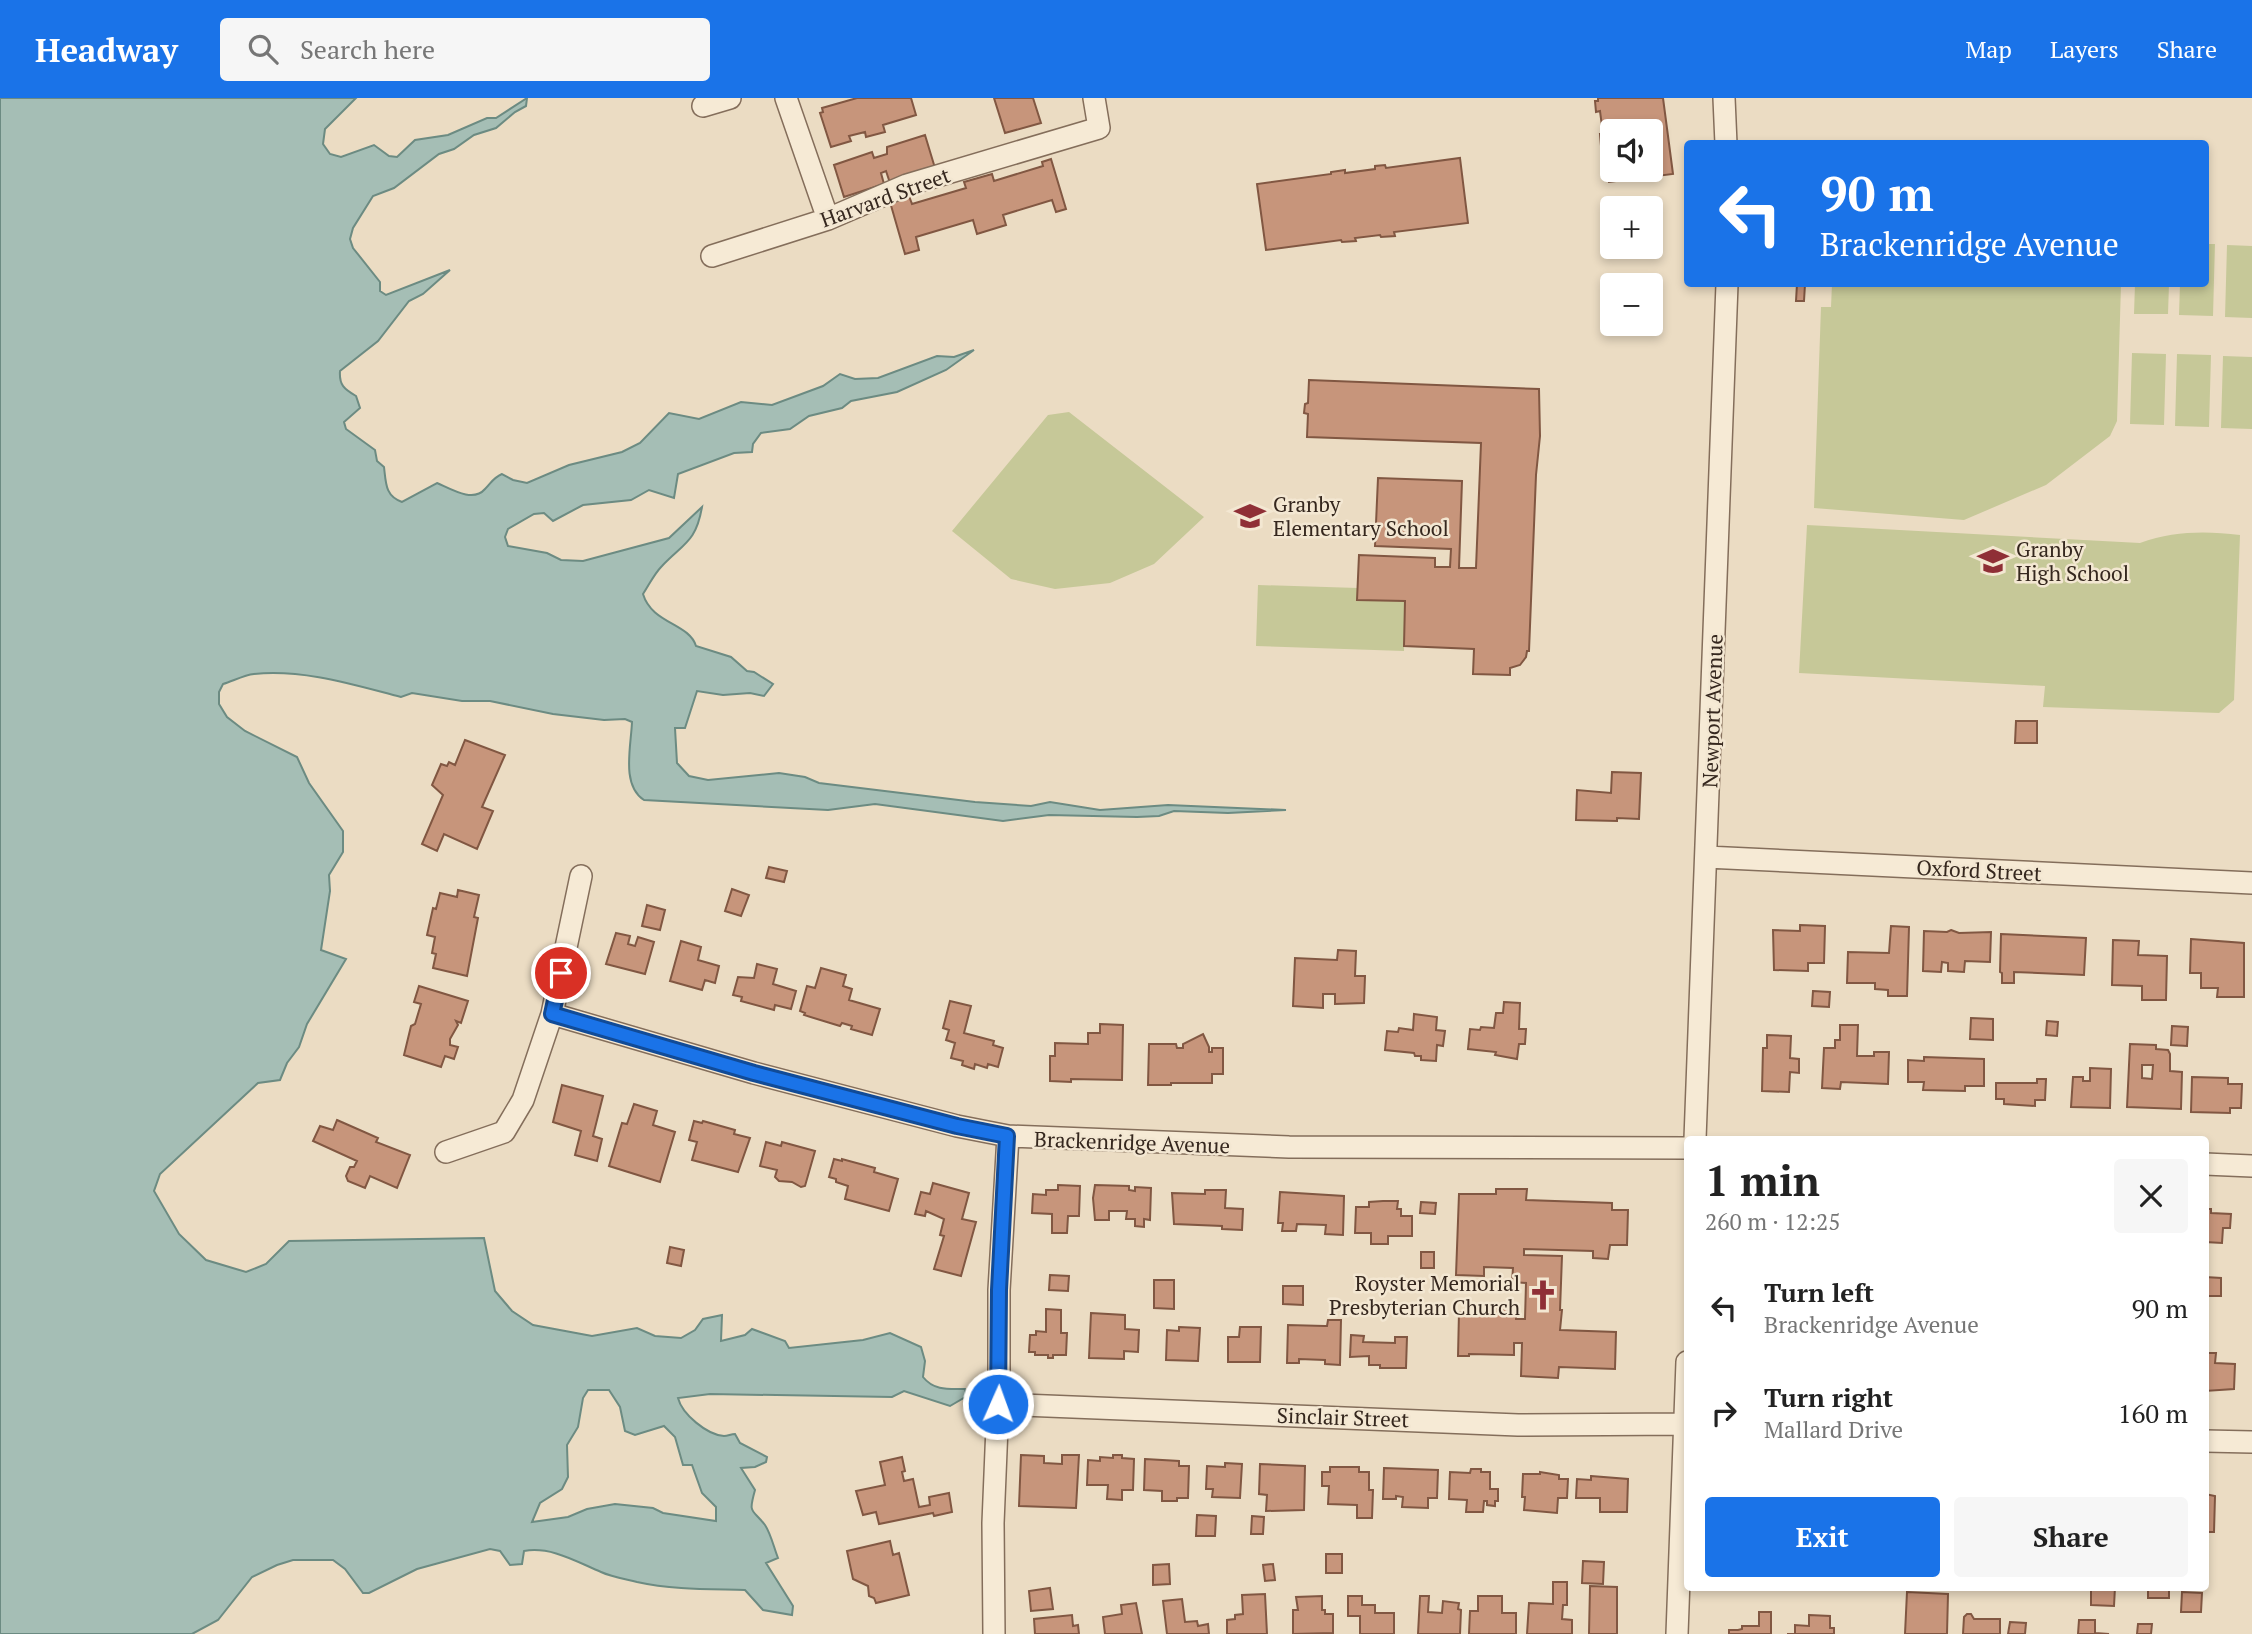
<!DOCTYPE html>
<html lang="en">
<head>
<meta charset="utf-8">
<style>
  body { margin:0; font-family:"PT Serif",serif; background:#f6f6f6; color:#222; height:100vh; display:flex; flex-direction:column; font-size:26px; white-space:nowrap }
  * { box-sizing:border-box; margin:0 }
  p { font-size:23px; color:#767676 }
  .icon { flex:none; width:38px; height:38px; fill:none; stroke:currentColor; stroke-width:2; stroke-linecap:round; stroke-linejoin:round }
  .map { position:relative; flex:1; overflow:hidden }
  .drawer { position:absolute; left:1684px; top:1038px; width:525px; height:455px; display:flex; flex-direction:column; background:#fff; border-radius:7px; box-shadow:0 4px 10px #0003 }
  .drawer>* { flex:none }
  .banner { position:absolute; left:1684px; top:42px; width:525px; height:147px; border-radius:7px; box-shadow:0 4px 10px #0003; background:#1a73e8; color:#fff; overflow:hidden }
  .fabs { position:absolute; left:1600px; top:21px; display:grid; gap:14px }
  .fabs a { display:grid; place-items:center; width:63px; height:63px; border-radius:7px; background:#fff; box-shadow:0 4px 10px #0003; font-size:35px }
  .pin { position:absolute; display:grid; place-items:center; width:60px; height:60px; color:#fff; margin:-30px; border:4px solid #fff; border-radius:50%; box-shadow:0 2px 7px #0007 }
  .me { position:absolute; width:77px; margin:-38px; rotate:2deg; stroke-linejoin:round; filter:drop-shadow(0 0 5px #0008) }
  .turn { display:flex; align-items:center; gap:24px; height:147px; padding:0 21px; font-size:32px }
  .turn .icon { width:91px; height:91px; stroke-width:2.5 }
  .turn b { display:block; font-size:49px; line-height:60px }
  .round { display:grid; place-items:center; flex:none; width:74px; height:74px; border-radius:7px; background:#f6f6f6 }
  .head { display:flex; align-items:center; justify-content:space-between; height:119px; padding:0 21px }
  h1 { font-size:42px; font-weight:800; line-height:52px }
  .action { display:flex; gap:14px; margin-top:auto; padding:14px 21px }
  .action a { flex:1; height:80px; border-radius:7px; background:#1a73e8; color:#fff; font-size:28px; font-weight:800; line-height:80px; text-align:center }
  .action a+a { background:#f6f6f6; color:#222 }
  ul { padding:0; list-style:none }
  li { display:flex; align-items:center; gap:21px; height:105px; padding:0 21px }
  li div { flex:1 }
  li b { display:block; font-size:26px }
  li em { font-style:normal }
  header { display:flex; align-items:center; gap:42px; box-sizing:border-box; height:98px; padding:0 35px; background:#1a73e8; color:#fff }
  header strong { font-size:33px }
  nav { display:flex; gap:38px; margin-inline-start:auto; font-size:24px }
  .search { width:490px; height:63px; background:#f6f6f6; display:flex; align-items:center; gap:18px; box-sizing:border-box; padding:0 24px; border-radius:7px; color:#767676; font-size:26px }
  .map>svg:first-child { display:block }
  .green { fill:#c6c898 }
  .water { fill:#a5beb5; stroke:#6c8b82; stroke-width:2; fill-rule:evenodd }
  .building { fill:#c7957b; stroke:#815742; stroke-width:2; fill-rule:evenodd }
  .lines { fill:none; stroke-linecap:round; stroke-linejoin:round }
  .minor-casing { stroke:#846e5b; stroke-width:24 }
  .minor { stroke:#f6ead5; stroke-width:21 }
  .route-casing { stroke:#114b97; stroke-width:18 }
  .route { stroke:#1a73e8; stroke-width:12 }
  .labels { text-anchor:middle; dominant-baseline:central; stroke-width:5; stroke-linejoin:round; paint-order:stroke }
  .street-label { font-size:21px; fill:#35271e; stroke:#f3e7d2 }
  .poi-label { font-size:21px; fill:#35271e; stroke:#f3e7d2; text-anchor:start }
</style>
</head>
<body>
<header>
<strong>Headway</strong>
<div class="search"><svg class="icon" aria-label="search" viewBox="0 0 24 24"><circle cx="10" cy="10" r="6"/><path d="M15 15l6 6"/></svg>Search here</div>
<nav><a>Map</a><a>Layers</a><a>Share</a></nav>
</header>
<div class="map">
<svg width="2252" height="1536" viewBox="0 0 2252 1536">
  <rect width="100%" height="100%" fill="#ebdcc3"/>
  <path class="green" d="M2205,146h10l-2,72 -34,-1 1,-31h25z
    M2227,147l25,1v72l-27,-1z
    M1832,186h289l-4,137 -7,15 -64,49 -82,35 -150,-12 7,-201h10z
    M2135,186h34l-1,30h-34z
    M2132,255l34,1 -2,71 -34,-1z
    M2177,256l34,1 -2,72 -34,-1z
    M2223,258l29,1v72l-31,-1z
    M1069,314l135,105 -50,47 -44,19 -55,6 -44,-10 -59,-48 96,-116z
    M1807,427l333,18c34,-12 65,-12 100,-8l-6,165 -15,13 -176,-6 2,-21 -246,-13z
    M1258,487l100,3v12l47,1 -1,50 -148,-5z"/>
  <path class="water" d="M0,0h356l-31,31 -2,15 7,10 11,3 33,-12 15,11 8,1 18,-17 33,-5 39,-17h9l31,-20 -1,8 -11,6 -19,16 -22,7 -20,14 -15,5 -45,34 -21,8 -20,32 -3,11 3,9 27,34v9l6,4 64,-25 -27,24 -14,7 -31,40 -38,30c-1,14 4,18 16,25l4,12 -16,14 2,7 29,21 2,11 7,6c2,16 1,29 18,35l35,-19c14,6 36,20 48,6 7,-7 8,-11 17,-15l11,6 14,3 42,-18 53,-13 18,-9 29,-30 30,6 42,-17 31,3 51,-19 17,-12 15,5 23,-1 59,-22 17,1 20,-7 -28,20 -49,22 -46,9 -9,7 -33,8 -19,13 -29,4 -8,11 -1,8 -18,1 -56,21 -4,24 -25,-8 -18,10 -48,5 -30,16 -9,-8 -10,1 -26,15 -3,8 3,9 39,7 14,7 22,1 86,-23 33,-31c-6,35 -18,36 -40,59 -8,8 -13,19 -19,28 9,30 46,29 53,52l35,11 16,14 7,1 19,12 -9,12 -14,-3 -27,2 -26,-4 -12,37h-10l2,35 12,13 19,4 71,-7 26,4 14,6 156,19 56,4 19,-4 50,8 68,-5 118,5 -58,3 -54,-2 -15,5 -22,1 -88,-2 -46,6 -128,-17 -47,6 -184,-10c-23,-15 -13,-53 -12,-78l-7,-3 -21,1 -51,-6 -63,-13h-28l-50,-8 -11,4c-47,-12 -97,-28 -147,-23 -10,1 -21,7 -31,10l-4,8v12l8,13 18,14 52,26 12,26 34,48v21l-14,23 1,16 -9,59 25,9 -39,65 -8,23 -12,16 -7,17 -22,3 -98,91 -6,17 25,43 27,26 40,12 20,-8 23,-23 195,-3 11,53 17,20 21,14 59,11 45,-8 18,8 26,2 14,-8 8,-11 19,-4 -1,26 24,-6 7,-6 33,12 4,7 74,-8 27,-7 31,14 4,14 -2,16c11,14 26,12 42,12l2,7 -17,10 -46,-15 -12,6 -182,-3 -32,4c4,16 29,37 46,38 4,0 7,-2 11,-2l5,9 27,14 -1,5 -11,5 -14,1 14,22c-7,25 -3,18 10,35 6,9 9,23 13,33l-12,5 27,43 -1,9 -29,-5 -18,-20c-36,-1 -72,0 -108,-8 -12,-3 -25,-5 -36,-10 -24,-10 -50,-26 -77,-21l-2,13 -12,1 -10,-14 -10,-2 -73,20 -48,24h-6l-18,-24 -12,-9h-40l-16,5 -25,12 -34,43 -26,14h-192zM588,1292h21l11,17 5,24 10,4 29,-9 11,11 8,28h9l10,28 14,14v14l-53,-8 -10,-5 -38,-4 -28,5 -19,8 -36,5 8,-19 22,-14 6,-12 -1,-32 11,-18 5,-29z"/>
  <path class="building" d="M857,0h54l5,17 -33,10 2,7 -19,5 -1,-5 -16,4 2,5 -20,6 -11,-34 3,-1 -1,-4z
    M994,0h39l8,25 -36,10z
    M1598,0h65l10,76 -64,8 -5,-37 -3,1 -1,-12h3l-3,-23 -4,1 -1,-11h3zM1612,33h38v39h-38z
    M925,37l10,33 -45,15 -4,-12 -5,2 3,11 -40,13 -10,-32 38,-13 2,6 13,-4v-7z
    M1460,60l8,65 -74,9 1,4 -14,1 -1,-2 -25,3 1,3 -14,1 -1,-2 -75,10 -9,-66 74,-10v-2l14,-2v3l30,-4v-3l10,-1 1,3z
    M1051,61l15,50 -10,3 -4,-12 -49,15 3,10 -29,9 -4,-14 -57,17 3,13 -14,4 -15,-52 19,-6 3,8 54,-16 -2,-6 28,-8 2,7 49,-15 -1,-4z
    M1797,186h8l-1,17h-8z
    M1309,282l230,9 1,47 -4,39 -7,176h-2l-1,6 -6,8 -10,3v7l-37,-1 1,-25 -70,-3 1,-45 -48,-1 2,-45 76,3v9h15l1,-18 -76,-3 3,-68 84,3 -3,87h17l5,-125 -174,-6 1,-23 -4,-1 1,-9 3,-1z
    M2016,623h21v22h-22z
    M465,642l40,15 -23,52 11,4 -16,38 -33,-15 -7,17 -15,-7 21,-49 -11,-10 9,-21 6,2 2,-4 6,3z
    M1612,674l29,1 -2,46 -22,-1v3l-41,-1 1,-30 34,3z
    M769,769l18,4 -3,11 -18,-4z
    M732,791l17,6 -8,21 -16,-5z
    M458,792l21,5 -5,22 4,1 -11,58 -34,-8 3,-14 -4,-1 3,-16 -8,-2 6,-27 3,1 4,-16 17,4z
    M647,807l18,5 -5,20 -18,-4z
    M1800,827l25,1 -1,37h-16v8l-34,-1 -1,-40 27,1z
    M1891,828l18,1 -2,69h-19v-6l-13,-1v-6h-28l1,-31 41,1z
    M1951,832l8,3 32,-1 -1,30 -25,-1 -1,11 -16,-1v-8l-6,-1 -1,10 -18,-1 1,-40 23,1z
    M616,835l14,3 -2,8 7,2 3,-9 16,5 -9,32 -39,-10z
    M2001,836l85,4 -2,37 -70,-3v11h-12v-10l-2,-1z
    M2191,841l53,4v54h-27l1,-9h-17v-15h-11z
    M2113,842l26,1 -1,14 29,1 -1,44h-24v-14l-30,-1z
    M681,843l20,6 -3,13 21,6 -4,17 -10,-3 -3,10 -32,-9z
    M1338,852l18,1 -1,25h10l-1,27 -29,1v-10h-12v14l-30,-2 2,-48 42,2z
    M757,866l20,5 -4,15 23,7 -5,18 -16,-4 -1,5 -33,-9 1,-4 -9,-2 5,-18 16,1z
    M821,870l25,7 -3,11 9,3 -3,11 31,9 -8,26 -21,-6 1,-3 -10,-3 -2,3 -36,-11 1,-2 -5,-2 7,-25 8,2z
    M419,888l49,15 -7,22 -5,-2 2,4 -8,14v6l8,2 -4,12 -9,-3 -4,11 -37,-12 7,-29 4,-2 6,-20 -7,-2z
    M1813,893l17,1 -1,15 -17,-1z
    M950,903l21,5 -7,27 30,8 -1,4 10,3 -5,19 -10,-3 -1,4 -12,-4 -1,5 -12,-4 1,-4 -12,-3 4,-15 -9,-3 3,-10 -6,-2z
    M1504,904l16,1 -1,26h7l-1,15h-6l-2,15 -22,-4 1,-3 -28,-3 2,-20 10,1 1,-3 13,1 2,-15h7z
    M1414,916l23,3 -1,13 9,1 -2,15 -6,-1 -1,16 -15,-1v-4h-6l-1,-3 -29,-3 2,-19 11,1 1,-4 14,2z
    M1971,920l22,1v21l-23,-1z
    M2047,923l11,1 -1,14 -11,-1z
    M1100,926l23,1 -1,55 -51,-1v3l-21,-1v-25h5v-13l33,1v-11h12z
    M1840,927h18l-1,31h17v-4h15l-1,32 -47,-2 -1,7 -18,-1 2,-40h11v-8h5z
    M2172,928l16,1 -1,19 -16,-1z
    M1203,936l6,13v5h3v-4h11v26h-11v9h-41v2h-23l1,-41h27l1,4h6v-4z
    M1767,937l24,1 -1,22 9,1v14l-9,-1 -1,20 -27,-1 1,-43h4z
    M2130,946l26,1v4l12,1 2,4v17l12,1 -1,37 -54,-2zM2142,967h11l-1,14 -10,-1z
    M1924,959l60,2v27h-19v5l-42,-1 1,-8h-16v-22l16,1z
    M2090,970l21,1 -1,39 -39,-1 2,-30h10v4h7z
    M2192,979l36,1v6h14l-1,24h-11v5l-39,-1z
    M2037,981h9l-1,21h-10v6l-31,-2v-5h-8v-16h41z
    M562,987l41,11 -10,40 9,3 -5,22 -22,-6 6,-24 -28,-9z
    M634,1006l23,7 -4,14 22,7 -15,50 -51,-16 13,-43 5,1z
    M337,1022l41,18 -2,4 34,13 -13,33 -27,-12 -5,12 -17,-7 -2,-5 4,-9h4l3,-6 -44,-20 7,-15 13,4z
    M694,1023l8,2 1,-2 32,9 -1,4 16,4 -12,34 -46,-12 5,-18 -8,-2z
    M766,1044l15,4 1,-4 33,9 -10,35 -4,1 -9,-5 -13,-1 -4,-4 2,-7 -17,-4z
    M834,1061l8,2v-2l33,9 -1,4 24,7 -9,32 -44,-12 3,-13 -12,-4v-3l-7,-2z
    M933,1085l36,10 -7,26 14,3 -15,54 -27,-7 10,-33 -4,-1 4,-16 -18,-8 -1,5 -10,-2 6,-22 9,2z
    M1058,1087l22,1 -1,30h-11l-1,17h-15v-19l-20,-1 1,-19 13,1v-5h12z
    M1095,1087l34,1v4l6,1v-4l16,1 -1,32 -6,-1v8l-9,-1v-7h-9l1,-8h-18v9h-14l-2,-22z
    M1496,1091h31l-1,11 86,3v7h16l-1,35h-17l-2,14 -15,-1v-7l-69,-2v6l38,1 -2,54h2l-2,20 56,2 -1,37 -56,-2 -1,11 -37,-2 1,-33h-8v12l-45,-1v2h-11l1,-44 10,1 1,-6 46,2v10h9l1,-36 -14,-1 1,-14 -29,-1v9l-28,-1 3,-81h37z
    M1205,1092h21l-1,18 18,1 -1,21 -20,-1v-3l-48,-2 -2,-31 33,1z
    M1280,1094l64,4 -1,39 -18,-1 1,-9 -29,-1 -1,7h-14l1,-8h-5z
    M1383,1103h15l-1,8h4v7h11v20h-24v8h-17v-11h-16l1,-26h13v-5z
    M1421,1104l15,1 -1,11 -15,-1z
    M2205,1111h6v4l20,1 -1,14h-7l-1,15 -17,-1z
    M670,1149l14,3 -3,16 -14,-3z
    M1421,1154h13v16h-13z
    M1050,1177l19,1 -1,15 -19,-1z
    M2205,1179l16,1v18h-16z
    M1154,1182h20v29l-20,-1z
    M1283,1188h20v19l-20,-1z
    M1046,1211l15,1v23h6l-1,22h-13v3h-5v-3h-13v-3h-6l1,-17h6v-4l10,1z
    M1091,1215l34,2v14l14,1 -1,22 -14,-1v8l-35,-1z
    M1328,1222h13l-1,45 -15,-1v-4l-26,-1v4h-12l1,-38 37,1h2z
    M1179,1229l21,1 -2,33 -32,-1 1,-30 12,1z
    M1240,1229h21l-1,35h-32v-25h11z
    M1351,1237l13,1 -1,6 32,1v-6h12l-1,31h-26v-3h-11v-9l-19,1z
    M2205,1255h11l-1,10 20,1 -1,25 -29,2z
    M1021,1357l23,1v7l18,1v-9h17l-3,53 -57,-2z
    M1113,1357h9v3l12,1 -1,31h-11v10l-15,-1 1,-14h-21l1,-25 12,1v-4l13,1z
    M902,1359l3,14 -3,1 2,9 9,-2 6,28 11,-2 -1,-8 20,-4 3,19 -18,4 -1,-3 -54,11 -3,-12 -13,3 -7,-24 29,-6 -5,-23z
    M1145,1361l34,2v5h10l-1,32h-11v3h-15v-10l-18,-1z
    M1225,1365l17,1 -2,34 -28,-1 1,-8h-7l1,-23 18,1z
    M1260,1366l45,2 -1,44 -38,1 1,-16 -8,-1z
    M1330,1369h29v5h10v18h4l-1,28h-15v-13l-29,-1 1,-18h-7v-14h8z
    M1384,1370l54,2 -1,28h-9v10l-26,-1 1,-10 -7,-1v3h-13z
    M1471,1371h10v3h9v17h8v12h-3v5l-8,-1v-4h-3l-1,11h-17l1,-12 -18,-1 1,-27 20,1z
    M1540,1374l19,3v4h9l-1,19h-9l-1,15 -33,-3 1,-13h-3l1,-23h17z
    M1591,1378l37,3 -1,33h-27v-14h-24l1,-19 14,1z
    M2205,1396l10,2 -1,36h-9z
    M1197,1417l19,1 -1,20h-19z
    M1252,1418l12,1 -1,17h-12z
    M890,1443l3,14 6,-2 10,42 -33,8 -2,-5 -5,-2 -1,-10 -15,-7 -6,-28z
    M1326,1456h16v19h-16z
    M1583,1463l21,1 -1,22 -21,-1z
    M1169,1466l1,20 -17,1v-20z
    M1273,1466l2,16 -10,1 -2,-16z
    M1553,1484h14v23h-4l-1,14 10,1v14h-45l2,-31 24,1z
    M1590,1488l27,1v47h-28z
    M2091,1489h24l-1,19 -23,-1z
    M2148,1489h21v11h-21z
    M1050,1490l3,21 -22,2 -2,-20z
    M1907,1494l41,2 -1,40h-42z
    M2182,1494l20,1 -1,19h-20z
    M1265,1496l2,40h-40v-14l8,-1v-4l8,-1 -1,-19z
    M1322,1498v14h3v4h8v19l-40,1v-24h5l-2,-13z
    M1348,1498h14v9h13v8h19v21h-34v-18h-12z
    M1420,1498h9l-1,16 14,1 1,-12 16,2 -1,6 3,1 -1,24h-42z
    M1478,1498h24v17h14v21h-47l1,-23h8z
    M1182,1501l3,23 12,-1 1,5 10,-2 1,10h-42l-4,-33z
    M1136,1505l6,31h-37l-2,-17 19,-3 -1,-9z
    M1759,1514h12v22h-42v-4h9l4,-1v-3h17z
    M1967,1516h4l3,5h26v15h-37l1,-17z
    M1072,1517l1,11 5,-1 1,9h-44l-1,-15z
    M1809,1517l21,1v12h4v6h-47h8v-9l14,1z
    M2079,1522h16v13l14,1h-31z
    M2010,1524l16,1 -1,11h-17z
    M2138,1526h14l-1,10h-14z"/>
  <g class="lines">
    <g class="minor-casing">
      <path id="minor" d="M786,0l42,121
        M1724,0l2,46
        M703,8l27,-8
        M712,158l116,-37 79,-34 192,-57 -5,-30
        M1706,759l546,26
        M552,916l202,59 203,53 51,10 281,11 398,1
        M1695,1041l32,-855
        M446,1054l58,-20 19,-32 29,-86 29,-138
        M2205,1066l47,2
        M998,1306l520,21 169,-1
        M2205,1343l47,1
        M994,1536l-1,-111 6,-145v-88l9,-154
        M1677,1536l10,-272"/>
    </g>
    <use href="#minor" class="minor"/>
  </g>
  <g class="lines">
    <g class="route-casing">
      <path id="route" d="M561,875l-9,41 202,59 203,53 50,10 -8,154 -1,114"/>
    </g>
    <use href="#route" class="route"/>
  </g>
  <defs>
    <g id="school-bare" transform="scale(2.415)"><path d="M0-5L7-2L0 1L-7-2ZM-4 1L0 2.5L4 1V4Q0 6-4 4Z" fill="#8f2f36" stroke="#f3e7d2" stroke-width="2.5" paint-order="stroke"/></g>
    <g id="church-bare" transform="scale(2.415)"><path d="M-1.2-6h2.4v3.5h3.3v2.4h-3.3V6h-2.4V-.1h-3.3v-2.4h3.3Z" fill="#8f2f36" stroke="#f3e7d2" stroke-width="2.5" paint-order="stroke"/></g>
  </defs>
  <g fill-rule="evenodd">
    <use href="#school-bare" x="1250" y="418"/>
    <use href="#school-bare" x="1993" y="463"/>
    <use href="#church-bare" x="1543" y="1197"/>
  </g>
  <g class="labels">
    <g class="street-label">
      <text transform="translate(885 99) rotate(-20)">Harvard Street</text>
      <text transform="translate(1712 613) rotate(-88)">Newport Avenue</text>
      <text transform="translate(1979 772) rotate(3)">Oxford Street</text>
      <text transform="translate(1132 1044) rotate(2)">Brackenridge Avenue</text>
      <text transform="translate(1343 1319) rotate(2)">Sinclair Street</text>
    </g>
    <g class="poi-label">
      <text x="1273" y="406">Granby<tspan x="1273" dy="24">Elementary School</tspan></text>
      <text x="2016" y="451">Granby<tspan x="2016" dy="24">High School</tspan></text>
      <text x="1520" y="1185" text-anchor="end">Royster Memorial<tspan x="1520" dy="24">Presbyterian Church</tspan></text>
    </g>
  </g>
</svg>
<div class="fabs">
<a><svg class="icon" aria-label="sound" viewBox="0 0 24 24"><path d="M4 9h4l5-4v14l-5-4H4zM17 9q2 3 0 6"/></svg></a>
<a>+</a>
<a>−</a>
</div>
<div class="pin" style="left:561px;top:875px;background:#d93025"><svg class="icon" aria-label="arrive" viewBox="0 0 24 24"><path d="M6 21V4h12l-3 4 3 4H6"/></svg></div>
<svg class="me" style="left:998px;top:1306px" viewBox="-20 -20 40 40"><circle r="17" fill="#1a73e8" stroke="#fff" stroke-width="3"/><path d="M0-11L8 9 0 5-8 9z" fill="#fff"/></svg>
<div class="banner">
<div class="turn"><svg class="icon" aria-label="left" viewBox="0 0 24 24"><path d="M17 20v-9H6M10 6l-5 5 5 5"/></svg><div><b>90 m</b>Brackenridge Avenue</div></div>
</div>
<section class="drawer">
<div class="head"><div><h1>1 min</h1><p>260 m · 12:25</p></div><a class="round"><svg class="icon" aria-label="close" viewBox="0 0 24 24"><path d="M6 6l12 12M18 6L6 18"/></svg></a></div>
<ul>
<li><svg class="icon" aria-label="left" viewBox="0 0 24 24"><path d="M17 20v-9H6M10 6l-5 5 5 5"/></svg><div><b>Turn left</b><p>Brackenridge Avenue</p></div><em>90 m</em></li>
<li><svg class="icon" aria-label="right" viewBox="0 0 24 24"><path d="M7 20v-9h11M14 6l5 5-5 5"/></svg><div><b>Turn right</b><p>Mallard Drive</p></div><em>160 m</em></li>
</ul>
<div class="action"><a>Exit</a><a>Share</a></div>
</section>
</div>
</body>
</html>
